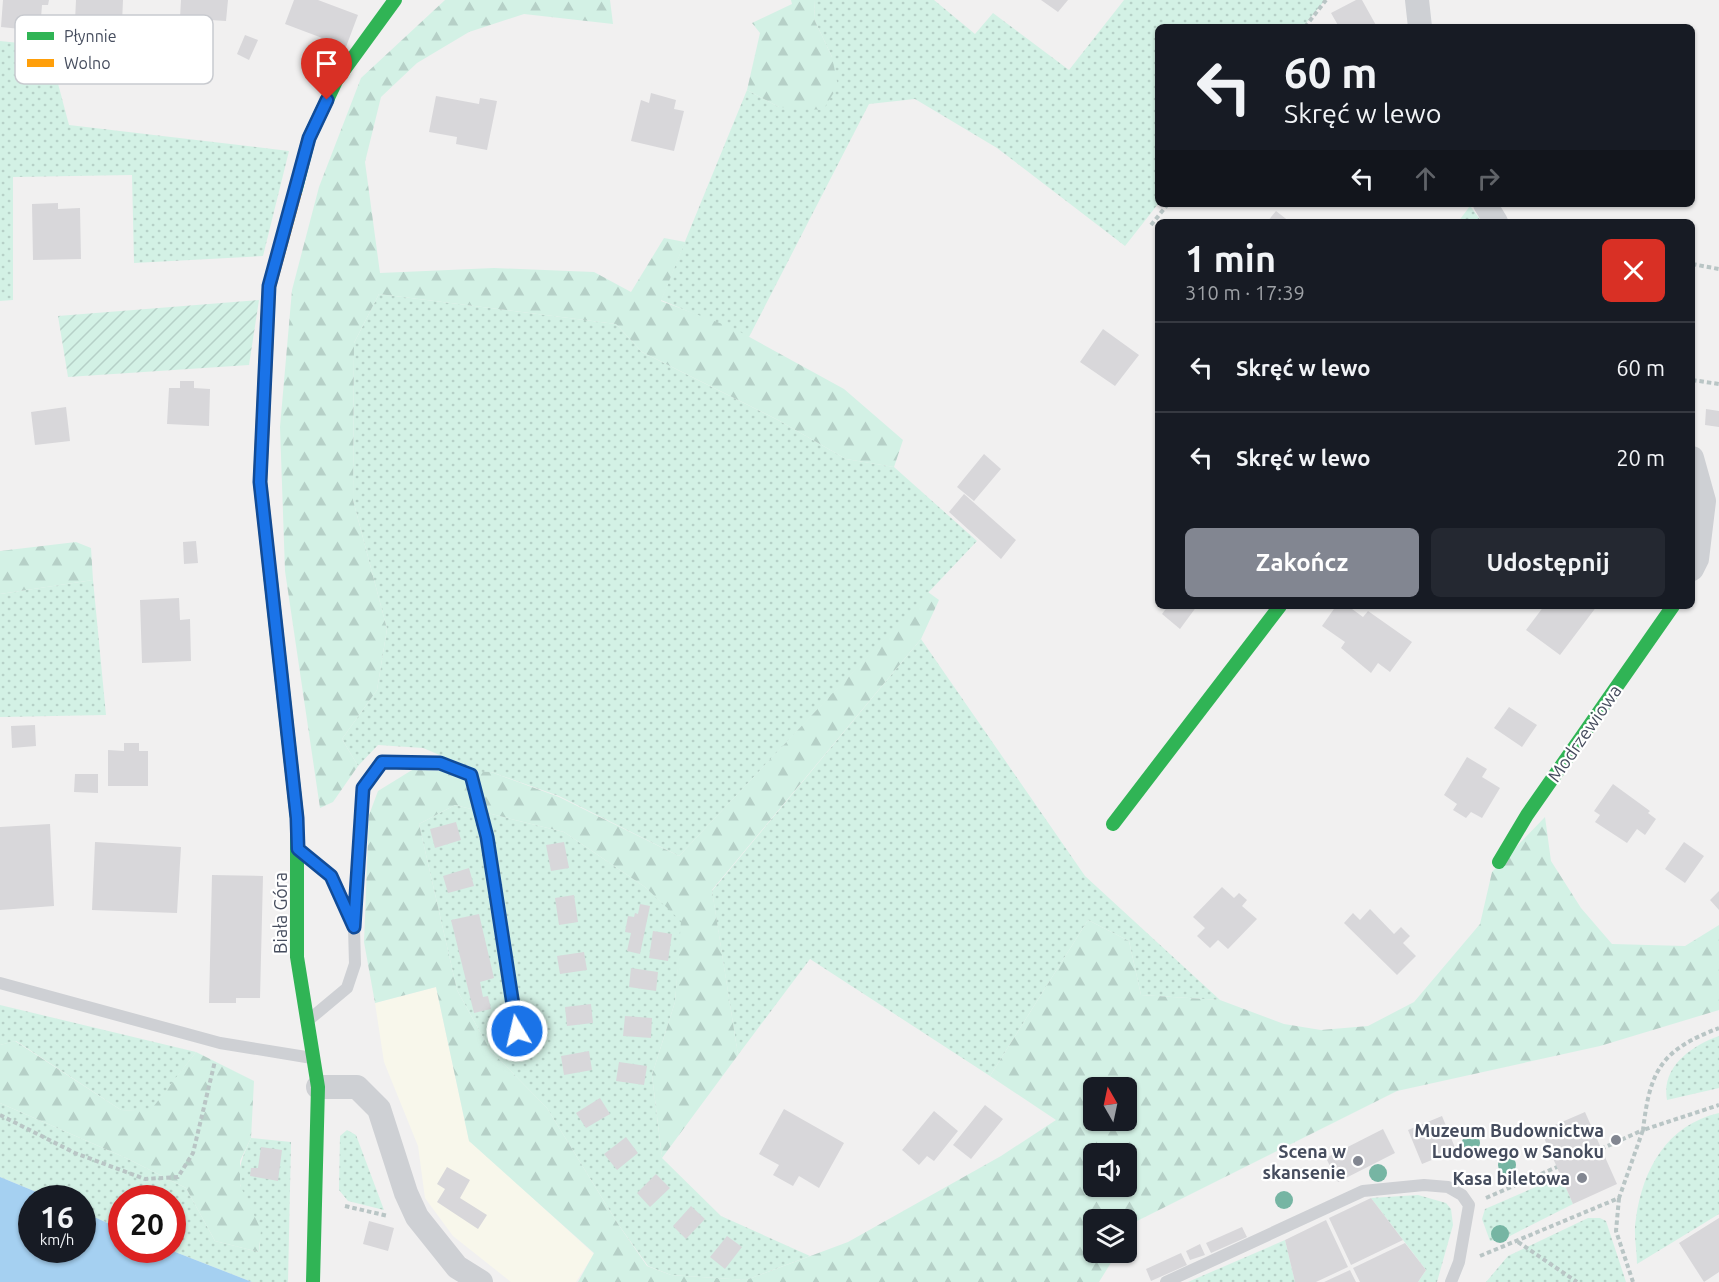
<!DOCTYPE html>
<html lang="pl">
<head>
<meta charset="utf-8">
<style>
  body { margin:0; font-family:Ubuntu,sans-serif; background:#242831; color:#f1f3f6; height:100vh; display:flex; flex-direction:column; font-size:22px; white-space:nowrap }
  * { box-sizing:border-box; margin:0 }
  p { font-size:20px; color:#9ea1a6 }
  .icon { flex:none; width:33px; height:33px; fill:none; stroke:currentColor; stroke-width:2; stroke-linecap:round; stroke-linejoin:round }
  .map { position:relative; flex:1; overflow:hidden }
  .sheet { position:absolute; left:1155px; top:219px; width:540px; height:390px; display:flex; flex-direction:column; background:#171b24; border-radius:9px; box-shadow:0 2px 4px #0004 }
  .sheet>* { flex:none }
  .top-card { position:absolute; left:1155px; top:24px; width:540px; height:183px; border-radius:9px; box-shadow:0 2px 4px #0004; background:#171b24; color:#f1f3f6; overflow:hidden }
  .needle { width:39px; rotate:351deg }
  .tools { position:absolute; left:1083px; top:1077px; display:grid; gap:12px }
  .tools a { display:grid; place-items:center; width:54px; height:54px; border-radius:9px; background:#171b24; box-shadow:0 2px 4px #0004; font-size:30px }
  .speed { position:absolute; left:18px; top:1185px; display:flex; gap:12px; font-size:30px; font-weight:700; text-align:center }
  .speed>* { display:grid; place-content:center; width:78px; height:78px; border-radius:50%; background:#171b24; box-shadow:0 2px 4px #0004; line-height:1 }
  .speed small { font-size:15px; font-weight:400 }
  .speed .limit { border:9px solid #d22; background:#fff; color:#111 }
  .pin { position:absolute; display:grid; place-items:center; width:51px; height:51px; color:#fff; margin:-62px -26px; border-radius:50% 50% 50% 0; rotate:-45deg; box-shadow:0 0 6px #0007 }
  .pin .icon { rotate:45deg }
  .me { position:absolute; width:66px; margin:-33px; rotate:351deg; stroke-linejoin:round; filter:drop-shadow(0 0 4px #0008) }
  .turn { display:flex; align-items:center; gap:21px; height:126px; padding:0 30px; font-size:27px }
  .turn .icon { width:78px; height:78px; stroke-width:2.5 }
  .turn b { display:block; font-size:42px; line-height:51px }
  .lanes { display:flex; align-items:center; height:57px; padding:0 30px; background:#0003; justify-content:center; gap:30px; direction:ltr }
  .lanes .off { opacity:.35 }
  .round { display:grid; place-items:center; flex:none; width:63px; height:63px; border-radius:9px; background:#242831 }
  .summary { display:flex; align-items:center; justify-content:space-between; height:102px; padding:0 30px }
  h1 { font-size:36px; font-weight:600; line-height:45px }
  .button { display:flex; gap:12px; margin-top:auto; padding:12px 30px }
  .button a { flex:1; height:69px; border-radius:9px; background:#828691; color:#fff; font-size:24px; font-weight:600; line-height:69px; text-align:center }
  .button a+a { background:#242831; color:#f1f3f6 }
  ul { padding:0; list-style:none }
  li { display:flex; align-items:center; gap:18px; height:90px; padding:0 30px; border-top:2px solid #363941 }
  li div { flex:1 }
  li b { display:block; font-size:22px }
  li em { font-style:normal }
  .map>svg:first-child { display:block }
  .commercial { fill:#f8f7eb }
  .grass { fill:url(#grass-dots) }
  .forest { fill:url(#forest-firs); fill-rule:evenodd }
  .garden { fill:url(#garden-furrows) }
  .water { fill:#a5d0f1 }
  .building { fill:#d8d7da }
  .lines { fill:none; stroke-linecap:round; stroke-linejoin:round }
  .path { stroke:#b9c5c5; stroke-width:4; stroke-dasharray:4.5 3; stroke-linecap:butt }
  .lane { stroke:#ced0d4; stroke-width:12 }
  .street { stroke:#ced0d4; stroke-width:24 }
  .fast { stroke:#30b455; stroke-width:14 }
  .slow { stroke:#ff9f0a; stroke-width:14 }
  .tree { fill:#76b5a3 }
  .route-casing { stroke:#114b97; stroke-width:15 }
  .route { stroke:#1a73e8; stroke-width:10 }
  .poi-dot { fill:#828691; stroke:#fff; stroke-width:2 }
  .labels { text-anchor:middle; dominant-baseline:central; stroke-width:4.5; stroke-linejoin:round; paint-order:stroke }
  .street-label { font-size:18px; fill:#464d5e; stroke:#fff }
  .poi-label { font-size:18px; font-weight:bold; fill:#464d5e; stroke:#fff; text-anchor:end }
  .key { fill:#fff; stroke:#c8cacf; stroke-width:1.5 }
  .key-label { font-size:16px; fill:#464d5e }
</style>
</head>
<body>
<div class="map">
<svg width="1719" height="1282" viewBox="0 0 1719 1282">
  <defs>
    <pattern id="grass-dots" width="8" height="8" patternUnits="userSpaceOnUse" patternTransform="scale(1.5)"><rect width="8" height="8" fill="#d3f1e5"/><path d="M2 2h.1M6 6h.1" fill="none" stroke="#b6d0c7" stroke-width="1.8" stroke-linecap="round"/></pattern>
    <pattern id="forest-firs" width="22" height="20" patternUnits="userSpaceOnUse" patternTransform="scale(1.5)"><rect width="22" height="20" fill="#d3f1e5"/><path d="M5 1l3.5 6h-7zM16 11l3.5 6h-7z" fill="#b6d0c7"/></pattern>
    <pattern id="garden-furrows" width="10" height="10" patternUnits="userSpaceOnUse" patternTransform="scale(1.5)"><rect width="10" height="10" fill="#d3f1e5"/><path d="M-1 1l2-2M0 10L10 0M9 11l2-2" fill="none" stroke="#b6d0c7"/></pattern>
  </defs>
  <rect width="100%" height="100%" fill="#f1f0f0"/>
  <path class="commercial" d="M436,987l33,153 125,114 -18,28h-65l-58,-46 -28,-38 -7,-52 -34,-84 -9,-59z"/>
  <path class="grass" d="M815,0h119l41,34 18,-21 76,57 55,-70h201l-22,27h-145v177l-33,42 -128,-98 -82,-49 -46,5 -120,233 -88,-37 86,-210 32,17 53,-50 -18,-38z
    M0,41l48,5 21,79 220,26 -26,105 -129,7 -2,-88 -119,2v123l-13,1z
    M1470,206l12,16h-24z
    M379,294l237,30 26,28 136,68 68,39 48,8 83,74 -298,315 -120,-60 -68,-24h-11l-57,-24 -45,-3 -20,21 -16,-27 35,-49 10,-61 -34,-129 1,-157z
    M93,580l13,135 -106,2v-123z
    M921,639l164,237 135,124 -79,-5 -12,-54 -41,-21 -98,156 -180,-117 -72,96 -26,-164z
    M455,805l109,27 81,55 37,34 -7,81 -23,73 10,83 59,58 89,40 -64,24 -75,-5 -23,-9 -30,-42 -71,-116 -57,-58 -33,-60 -38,-166z
    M0,1005l196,47 -46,60 -29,-2 -105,-69 -16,4z
    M1719,1036v52l-52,12c-6,-33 24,-54 52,-64z
    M0,1103l126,55 60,30 29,53 44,11c6,-34 -14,-40 -19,-68 -3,-16 4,-31 11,-46l40,4 -3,140h-36l-82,-32h2v-52h-50l-1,31 -38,-17 -1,-14h-31l-51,-21z
    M1719,1113v101l-82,50c0,-14 -4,-31 -1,-46 7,-49 31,-93 83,-105z
    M347,1130l9,5 28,75 -36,-9 -9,-11 1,-54z
    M1561,1176l12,28 -67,34 -16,3 -8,-22 3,-10z
    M1418,1195l28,8 5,6 2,16 -16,57h-19l8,-12 -55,-72z
    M1588,1218h12l6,3 20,61h-140l22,-26z
    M1285,1240l10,42h-107z"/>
  <path class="forest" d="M445,0h165l3,24 -89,-10 -55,18 -52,31 -36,34 -16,65 15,111 114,-5 100,4 37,20 33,-54 21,4 -24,59 72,27 111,61 59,51 -9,27 -48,-8 -68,-39 -136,-68 -26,-28 -237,-30 -25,49 -1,157 34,129 -10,61 -35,49 16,27 -25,36 -13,6 -35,-237 -5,-144 12,-137 27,-103 42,-109z
    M791,0h24l-1,19 18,38 6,29 -15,24 -44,-3 -32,-17 13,-57 -8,-10 40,-19z
    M76,542l15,6 2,32 -93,14v-43z
    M928,592l11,8 -18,39 -209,251 26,165 -76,103 -10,-83 23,-73 6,-81 -36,-34 -81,-55 -109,-27 -36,19 38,166 33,60 57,58 71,116 29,42 24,9 75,5 102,-38 153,-86 55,-36 -66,-44 98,-156 41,21 12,54 79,5 64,24 37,6 47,-4 46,-24 66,-78 12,-52 53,-55 6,44 30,47 31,36 73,2 34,-21v85l-119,36 -203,45 -262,131 -8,15 -1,-17h-32v32l23,1 -18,29h-521l16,-29 -125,-112 -33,-154 -61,16 -11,-61 5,-127 9,-24 34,-21 79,2 68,25 120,59zM1094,1088h32v32h-32zM1094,1154h32v32h-32z
    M15,1041l106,69 29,1 46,-59 58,29 -3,57 -11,23v24l21,45 -2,22 -44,-11 -29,-53 -60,-30 -126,-55v-58z"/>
  <path class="garden" d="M259,300l-10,65 -181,12 -10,-61z"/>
  <path class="water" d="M0,1177l51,21h-19v52h50l1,-38 38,17 1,21h48l82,32h-252z"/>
  <path class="building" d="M3,0h46l-1,5h-6l-2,26 -39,-4z
    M76,0h47l-1,23 -47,-2z
    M181,0h47l-2,21 -16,-1v8l-15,-1 1,-8 -16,-1z
    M294,0h24l40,15 -12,32 -61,-23z
    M1041,0h27l-10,12z
    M1356,0h6l15,27h-38l-8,-14z
    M245,35l13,5 -9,20 -12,-6z
    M651,93l25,7 -2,9 10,2 -10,40 -43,-10 10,-41 8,3z
    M436,96l43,8 1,-6 17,3 -10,49 -31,-6 1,-7 -28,-5z
    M58,203v6l22,-1 1,51 -48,1 -1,-56z
    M1276,211l14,11h-23z
    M1103,329l36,26 -24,31 -35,-24z
    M180,381h14v7l16,1 -1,37 -42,-2 2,-36h11z
    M66,407l4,34 -35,4 -4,-33z
    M1706,409l13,2v16l-14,-2z
    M984,454l17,15 -27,32 -17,-14z
    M964,494l52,46 -15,19 -52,-47z
    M196,541l2,22 -14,1 -1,-22z
    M179,598l1,22 10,-1 1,42 -49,2 -2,-63z
    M1168,606h29l-17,23 -18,-15z
    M1336,606h12l15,11 5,-6 44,31 -22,30 -12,-9 -7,10 -30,-25 4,-6 -23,-16z
    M1544,606h53l-37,49 -34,-25z
    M1509,707l28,18 -15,22 -28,-19z
    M35,725l1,21 -24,2 -1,-22z
    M124,743h15v8h9v35h-40v-36l16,1z
    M1467,757l20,12 -5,8 18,11 -18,30 -11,-6 -5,6 -13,-8 4,-6 -13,-9z
    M75,774h23v19l-24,-1z
    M1613,784l37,27 -2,2 8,6 -11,16 -8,-6 -10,14 -32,-21 5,-7 -6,-4z
    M456,822l5,18 -26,8 -5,-19z
    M50,824l4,82 -54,4v-83z
    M95,842l86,5 -4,66 -85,-3z
    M564,842l5,26 -18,3 -5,-26z
    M1684,842l20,14 -19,27 -20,-14z
    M469,868l5,18 -26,7 -5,-17z
    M212,875l51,1 -3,122h-24v5h-27z
    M1222,887l12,11 5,-5 8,7 -5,6 15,13 -29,30 -10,-9 -8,8 -13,-12 8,-8 -12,-11z
    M1719,891v19l-9,-10z
    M574,895l4,27 -19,3 -4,-27z
    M640,904l10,2 -10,48 -13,-3 4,-18 -6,-1 3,-16 6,1 1,-4 3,1z
    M1370,909l24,25 7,-7 9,9 -7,7 13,13 -19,19 -53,-52 9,-10 7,7z
    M479,914l15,64 -14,4 3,15 5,-1 3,13 -17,4 -23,-93z
    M653,931l19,3 -4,27 -19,-3z
    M584,952l3,18 -27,4 -3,-18z
    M631,968l27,4 -2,19 -27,-4z
    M591,1004l2,19 -26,3 -2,-19z
    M625,1016l27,2 -1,20 -28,-2z
    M589,1051l3,19 -28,5 -3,-19z
    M619,1062l28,4 -3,19 -28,-4z
    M600,1098l10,16 -24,14 -10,-15z
    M985,1105l18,14 -32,40 -18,-14z
    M784,1109l60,34 -25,45 -20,-12 -6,10 -20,-11 6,-10 -20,-11z
    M934,1111l24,20 -24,30 -7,-5 -8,9 -17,-15z
    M1585,1112l32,72 -44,20 -32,-73z
    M1442,1116l14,34 -34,14 -14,-34z
    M1383,1129l12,24 -57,29 -12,-24z
    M626,1137l12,16 -21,17 -13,-16z
    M261,1147l21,3 -4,31 -28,-5 1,-8h7z
    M447,1167l23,13 -10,18 27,17 -9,14 -41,-27 8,-13 -8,-5z
    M656,1174l14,14 -20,19 -13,-14z
    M1371,1198l32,42 -52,25 -22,-47z
    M691,1206l14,13 -19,20 -13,-13z
    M1719,1218v54l-15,10 -25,-39z
    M1326,1220l22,47 -32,15h-21l-10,-42z
    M369,1221l25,7 -6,23 -25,-7z
    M1242,1227l5,10 -36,16 -5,-10z
    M727,1236l15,11 -17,22 -15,-12z
    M1405,1243l21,27 -8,12h-58l-7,-14z
    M1200,1244l5,11 -15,5 -4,-9z
    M1181,1253l6,12 -36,16 -5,-12z
    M1350,1270l6,12h-32z"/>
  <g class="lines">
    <path class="path" d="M1305,27l21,-27
      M1151,225l17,-21
      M1692,264l27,5
      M1692,380l27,4
      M0,1115l75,38 70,26 33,-2 15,-24 22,-92
      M1601,1149l42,-19c7,-60 18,-80 76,-102
      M1486,1198l71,-31
      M1619,1198l-3,33 17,51
      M345,1206l43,10
      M1518,1242l59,40
      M1480,1256l139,-58 24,-68 76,-25"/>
    <path class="lane" d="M303,853l28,23 23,51 1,37 -8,24 -36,30
      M354,927l9,-139 19,-26 58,1 31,12 16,62 34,216
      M0,983l220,60 92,15
      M1166,1282l197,-91 61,-6 24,2 14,8 7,10 -10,57 -8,20"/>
    <path class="street" d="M1417,0l3,27
      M1485,204l11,18
      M1692,458l12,43 -7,58 -5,10
      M318,1087h39l22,22 27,84 11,24 40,50 24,15"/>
    <path class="fast" d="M295,192l14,-54 27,-57 59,-81
      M270,573l27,245v139l21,130 -5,195
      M1113,824l167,-218
      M1499,862l28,-47 146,-209"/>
    <path class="slow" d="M270,573l-10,-91 9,-195 26,-95"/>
  </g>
  <g class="tree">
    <circle cx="1471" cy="1143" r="9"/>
    <circle cx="1507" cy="1165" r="9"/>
    <circle cx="1378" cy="1173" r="9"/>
    <circle cx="1284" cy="1200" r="9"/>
    <circle cx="1500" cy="1234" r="9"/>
  </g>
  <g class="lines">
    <g class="route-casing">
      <path id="route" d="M327,100l-18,38 -40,148 -9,196 37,336 1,31 33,27 23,51 9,-139 19,-26 58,1 31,12 16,62 30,194"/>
    </g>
    <use href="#route" class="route"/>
  </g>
  <g class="poi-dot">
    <circle cx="1616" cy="1140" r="6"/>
    <circle cx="1358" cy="1161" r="6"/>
    <circle cx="1582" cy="1178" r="6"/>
  </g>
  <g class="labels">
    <g class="street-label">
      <text transform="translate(1584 733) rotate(-55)">Modrzewiowa</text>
      <text transform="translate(280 913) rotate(-90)">Biała Góra</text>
    </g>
    <g class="poi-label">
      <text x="1604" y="1130">Muzeum Budownictwa<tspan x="1604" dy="21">Ludowego w Sanoku</tspan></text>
      <text x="1346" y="1151">Scena w<tspan x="1346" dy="21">skansenie</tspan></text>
      <text x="1570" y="1178">Kasa biletowa</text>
    </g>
  </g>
  <rect x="15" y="15" width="198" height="69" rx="9" class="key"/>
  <rect x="27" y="32" width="27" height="8" fill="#30b455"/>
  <rect x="27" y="59" width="27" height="8" fill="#ff9f0a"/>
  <g class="key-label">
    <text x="64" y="42">Płynnie</text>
    <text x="64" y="69">Wolno</text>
  </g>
</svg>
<div class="tools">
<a><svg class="needle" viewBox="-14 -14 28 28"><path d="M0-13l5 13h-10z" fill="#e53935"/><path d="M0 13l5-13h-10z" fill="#9ea1a6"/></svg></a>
<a><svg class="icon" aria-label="sound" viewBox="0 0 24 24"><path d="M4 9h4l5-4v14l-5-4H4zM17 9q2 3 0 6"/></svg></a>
<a><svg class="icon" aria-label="layers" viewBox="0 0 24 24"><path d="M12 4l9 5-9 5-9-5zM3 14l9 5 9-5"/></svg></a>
</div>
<div class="speed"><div>16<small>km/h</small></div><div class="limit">20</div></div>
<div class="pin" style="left:327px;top:100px;background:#d93025"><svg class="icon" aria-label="arrive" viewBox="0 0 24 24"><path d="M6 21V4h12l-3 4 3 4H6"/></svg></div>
<svg class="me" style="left:517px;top:1031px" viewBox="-20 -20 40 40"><circle r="17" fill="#1a73e8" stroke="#fff" stroke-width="3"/><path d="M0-11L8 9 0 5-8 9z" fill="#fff"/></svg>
<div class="top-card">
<div class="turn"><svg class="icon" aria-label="left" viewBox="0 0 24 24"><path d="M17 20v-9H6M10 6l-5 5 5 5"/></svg><div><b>60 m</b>Skręć w lewo</div></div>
<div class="lanes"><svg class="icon" aria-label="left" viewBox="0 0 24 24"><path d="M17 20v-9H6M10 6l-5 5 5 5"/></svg><svg class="icon off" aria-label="ahead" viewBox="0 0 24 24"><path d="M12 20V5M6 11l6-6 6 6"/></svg><svg class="icon off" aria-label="right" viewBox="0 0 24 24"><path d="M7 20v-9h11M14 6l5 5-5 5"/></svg></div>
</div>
<section class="sheet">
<div class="summary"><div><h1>1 min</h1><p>310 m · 17:39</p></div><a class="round" style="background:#d93025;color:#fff"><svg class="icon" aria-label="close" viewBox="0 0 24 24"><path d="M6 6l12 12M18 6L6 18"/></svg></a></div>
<ul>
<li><svg class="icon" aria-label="left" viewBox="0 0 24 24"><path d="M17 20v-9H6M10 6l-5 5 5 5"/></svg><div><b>Skręć w lewo</b></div><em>60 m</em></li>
<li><svg class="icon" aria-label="left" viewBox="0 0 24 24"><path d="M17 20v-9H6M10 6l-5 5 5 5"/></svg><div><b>Skręć w lewo</b></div><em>20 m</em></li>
</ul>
<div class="button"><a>Zakończ</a><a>Udostępnij</a></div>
</section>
</div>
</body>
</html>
